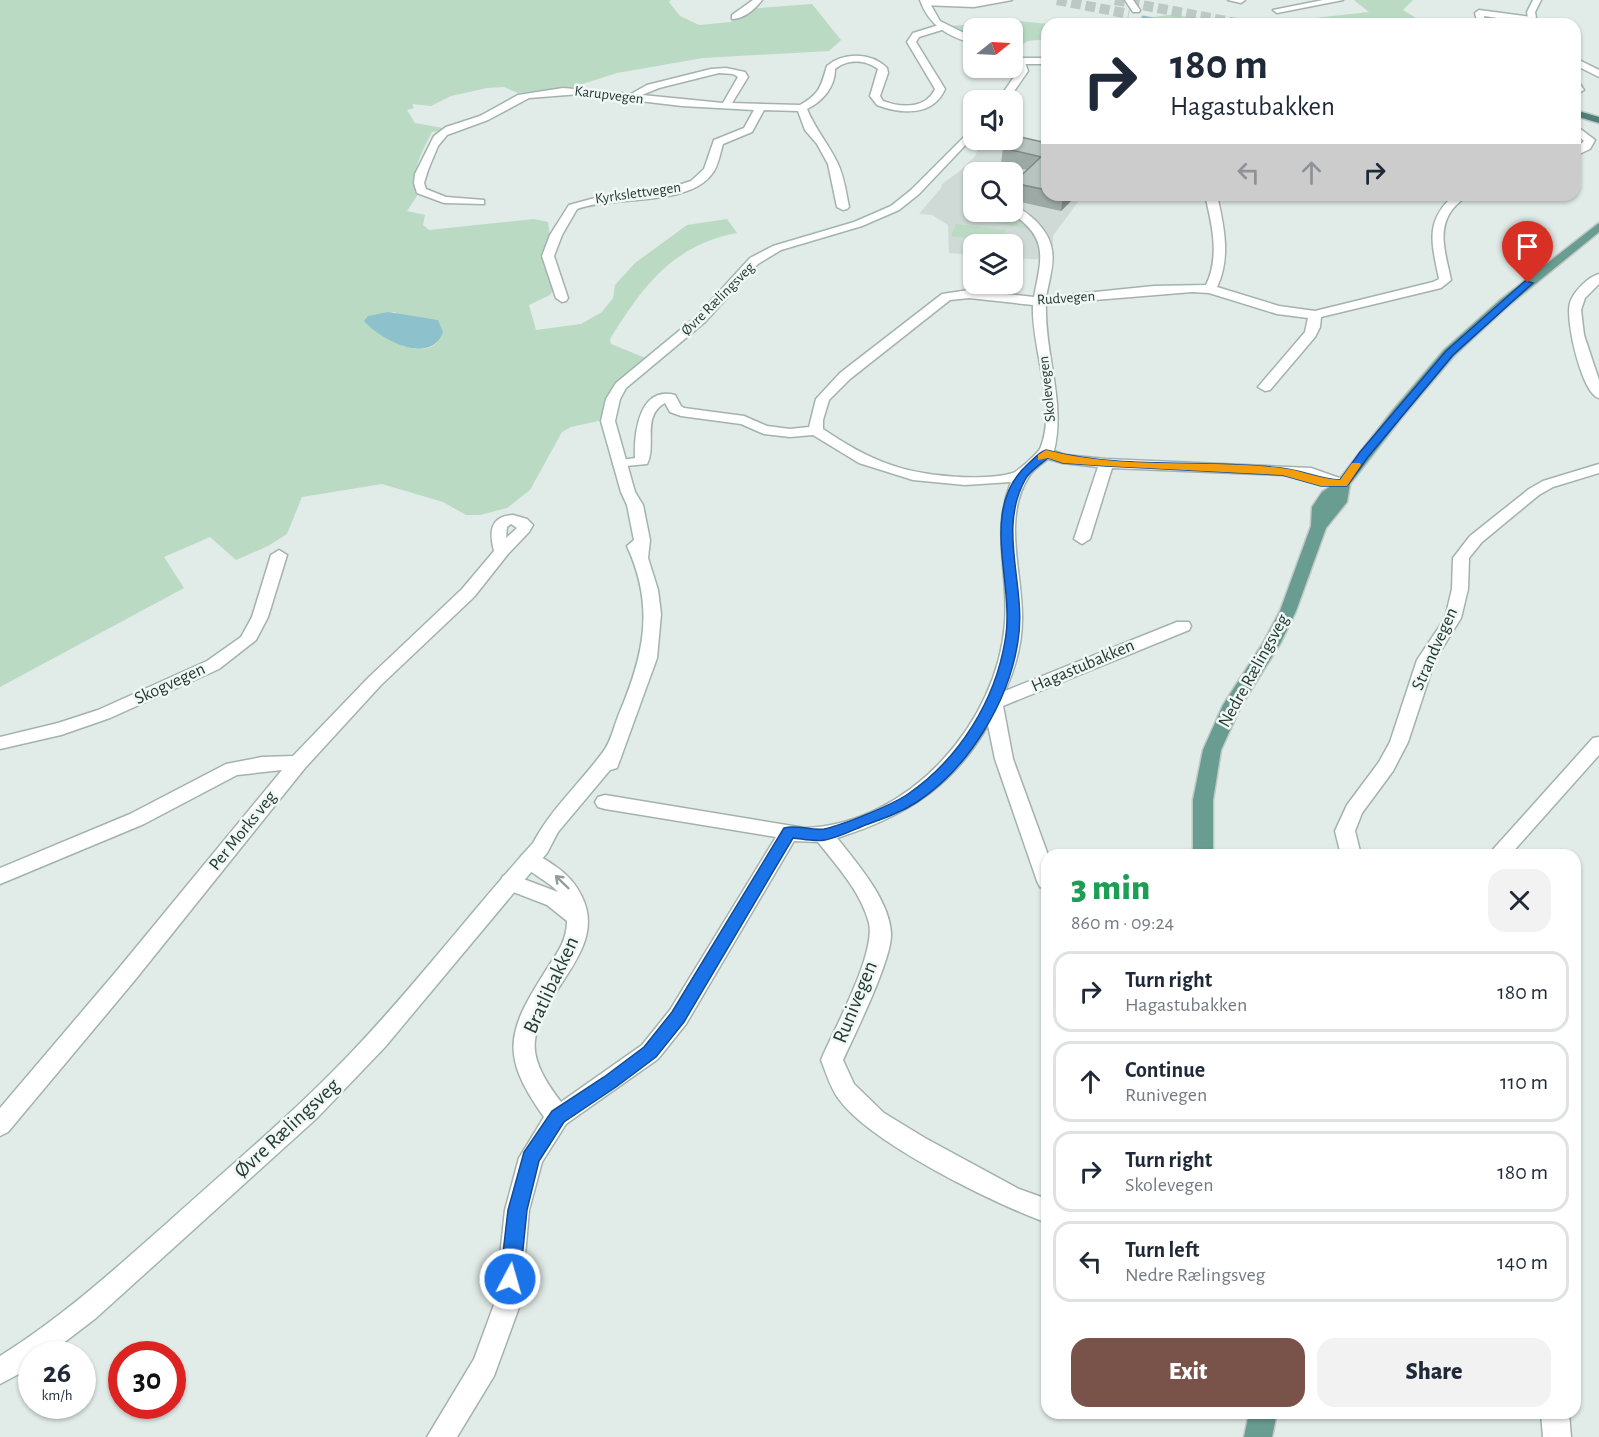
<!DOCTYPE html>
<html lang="en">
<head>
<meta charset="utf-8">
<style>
  body { margin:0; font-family:"Alegreya Sans",sans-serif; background:#f2f2f3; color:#1f2937; height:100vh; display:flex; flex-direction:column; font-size:22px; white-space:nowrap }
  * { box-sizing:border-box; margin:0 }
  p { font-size:20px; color:#747a83 }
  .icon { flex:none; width:33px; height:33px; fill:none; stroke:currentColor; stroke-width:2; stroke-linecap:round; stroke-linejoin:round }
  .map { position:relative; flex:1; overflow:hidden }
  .drawer { position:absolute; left:1041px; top:849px; width:540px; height:570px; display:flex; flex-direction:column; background:#fff; border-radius:18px; box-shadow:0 2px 4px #0004 }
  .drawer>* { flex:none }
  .guide { position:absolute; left:1041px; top:18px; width:540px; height:183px; border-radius:18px; box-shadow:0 2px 4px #0004; background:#fff; color:#1f2937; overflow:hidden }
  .needle { width:39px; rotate:72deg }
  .fabs { position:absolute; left:963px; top:18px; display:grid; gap:12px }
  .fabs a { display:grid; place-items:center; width:60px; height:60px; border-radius:12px; background:#fff; box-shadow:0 2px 4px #0004; font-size:30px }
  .speed { position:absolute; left:18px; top:1341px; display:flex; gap:12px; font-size:30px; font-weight:700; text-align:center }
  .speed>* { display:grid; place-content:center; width:78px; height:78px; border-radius:50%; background:#fff; box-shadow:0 2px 4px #0004; line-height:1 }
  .speed small { font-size:15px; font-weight:400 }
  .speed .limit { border:9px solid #d22; background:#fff; color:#111 }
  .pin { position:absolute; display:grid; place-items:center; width:51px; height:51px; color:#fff; margin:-62px -26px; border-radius:50% 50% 50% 0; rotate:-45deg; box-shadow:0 0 6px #0007 }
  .pin .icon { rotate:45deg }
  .me { position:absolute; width:66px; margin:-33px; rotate:6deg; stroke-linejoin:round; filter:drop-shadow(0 0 4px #0008) }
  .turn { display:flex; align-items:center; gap:21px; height:126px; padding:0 30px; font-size:27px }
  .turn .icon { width:78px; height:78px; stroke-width:2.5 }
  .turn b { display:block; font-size:42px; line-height:51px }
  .lanes { display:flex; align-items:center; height:57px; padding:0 30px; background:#0003; justify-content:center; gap:30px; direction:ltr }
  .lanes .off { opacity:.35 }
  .round { display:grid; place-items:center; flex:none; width:63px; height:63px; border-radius:18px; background:#f2f2f3 }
  .headline { display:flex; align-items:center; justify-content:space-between; height:102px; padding:0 30px }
  h1 { font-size:36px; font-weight:800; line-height:45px; color:#1e9e55 }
  .cta { display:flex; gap:12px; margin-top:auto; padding:12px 30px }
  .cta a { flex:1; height:69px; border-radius:18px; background:#79534a; color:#fff; font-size:24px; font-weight:800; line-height:69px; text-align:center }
  .cta a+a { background:#f2f2f3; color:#1f2937 }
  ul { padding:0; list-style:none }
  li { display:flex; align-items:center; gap:18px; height:81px; margin:0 12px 9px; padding:0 18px; border:3px solid #e0e1e3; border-radius:18px }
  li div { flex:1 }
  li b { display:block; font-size:22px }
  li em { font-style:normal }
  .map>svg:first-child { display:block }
  .built { fill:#cfdad6; fill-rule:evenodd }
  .green { fill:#bbdac4; fill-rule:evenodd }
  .water { fill:#8dc1cc }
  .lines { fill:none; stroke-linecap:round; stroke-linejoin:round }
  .stream { stroke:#8dc1cc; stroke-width:3 }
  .motorway-tunnel { stroke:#bbc8c3; stroke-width:10; stroke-dasharray:10 4.5; stroke-linecap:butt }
  .minor-casing { stroke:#a4b2ae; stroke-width:3 }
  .secondary-casing { stroke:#a1b5af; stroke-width:3 }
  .primary-casing { stroke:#c1c8c6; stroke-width:3 }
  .trunk-casing { stroke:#c1c8c6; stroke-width:3 }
  .minor { fill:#fff; fill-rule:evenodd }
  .secondary { fill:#fff; fill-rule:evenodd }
  .primary { fill:#699d91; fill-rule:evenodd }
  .trunk { fill:#4d8076; fill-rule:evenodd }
  .wall { fill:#9da9a5 }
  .shaded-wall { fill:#808a86 }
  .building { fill:#b7c5c0; stroke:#808a86; stroke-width:1.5 }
  .oneway { stroke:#919c9a }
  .route { fill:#1a73e8; stroke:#114b97; stroke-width:1.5 }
  .slow { fill:#f59e0b }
  .labels { text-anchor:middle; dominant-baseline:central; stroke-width:5; stroke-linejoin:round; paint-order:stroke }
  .far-street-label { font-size:15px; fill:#233a34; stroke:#f1f7f4 }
  .street-label { font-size:18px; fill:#233a34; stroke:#f1f7f4 }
  .near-street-label { font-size:21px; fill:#233a34; stroke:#f1f7f4 }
</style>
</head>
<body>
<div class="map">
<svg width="1599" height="1437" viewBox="0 0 1599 1437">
  <rect width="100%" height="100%" fill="#e1ebe7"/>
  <path class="built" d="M978,149l35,2 34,44h36l-30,41 -1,24 -39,-2 -1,-14h-38l-1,11 -24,-2 -1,-28 -16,-10 -13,-1 22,-26 1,-4 19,-14 14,-14zM974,172h38v40h-38z"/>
  <path class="green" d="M0,0h671l-2,2 11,14 19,9 32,-3 16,-13 65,-5 29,36 -12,11 -126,7 -86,15 -44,14 -55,6 -14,-6 -17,1 -36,8 -20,10 -19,-2 2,4 -7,2 8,13 28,5 -2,3 -9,1c-10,19 -23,43 -15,64l-10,15 18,4 -2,10 6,5 105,-11 14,3 8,64 -6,9 -21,10 7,25 45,-6 21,-12 11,-14 2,-13 20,-22 52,-38 40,-6 10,14c-64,12 -94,53 -127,106l1,5 42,17 -16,10 -34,49 -32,7 -9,5 -32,58 -23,18 -27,7h-14l-23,-13 -61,-18 -80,13 -15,37 -19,12 -32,14 -26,-23 -46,20 20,31 -184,99zM394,312l8,4 36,4 -1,23c-16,15 -46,-1 -60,-12l-2,-16z
    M1354,0h59l-10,10 23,14h-293l1,-4 41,-6 30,8h44l56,-3 64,-7z
    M1018,21l31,3h-2v15l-19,2 -15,9 -1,-22h-38l-1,12 -23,-14z
    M990,213l15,4 5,-3 19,15 -49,-10z
    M956,224l50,6 -5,12 -50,-6z"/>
  <path class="water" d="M388,312l50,8 5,12c-13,35 -63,7 -79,-11l4,-5z"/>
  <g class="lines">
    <path class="stream" d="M1143,17l34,7"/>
    <path class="motorway-tunnel" d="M1057,0l72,14
      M1115,0l127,24"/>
    <g class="minor-casing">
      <path id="minor" d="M753,0h9c-7,9 -18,19 -30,19v-4z
        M925,0h87l-38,7 -52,-2v-4z
        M1125,0h8l7,10 -1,2h-6z
        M1228,0h17l-4,3z
        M1323,0h20l-66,13 -4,-3z
        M1479,10l53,7 4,3 -4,3 -48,-7 2,8h-8l-3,-11z
        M942,24l3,1v4l-26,8 -3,5 29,47c-12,28 -45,25 -68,16l-7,-9 8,-27c-13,-10 -31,-10 -43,0 0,18 -12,32 -28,40 8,20 21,34 30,53 7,14 9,30 12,45l-2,2 -4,1 -6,-3 -9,-43 -11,-20 -12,-14 -7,-19 -34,-1 -12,22 -29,12c-3,9 -4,19 -9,27 -23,37 -99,24 -137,38l-15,26 -8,21 14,42 -2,3 -4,1 -6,-4 -14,-42 8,-21 19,-30 37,-10 57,-5 28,-9 13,-12 10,-29 30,-12 10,-18 -72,-4 -102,-12 -51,4 -41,22 -41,15 -9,11 -10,24 -4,13 2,6 20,8 38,3v4l-40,-1 -27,-10 -3,-10 1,-9 19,-38 12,-9 34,-11 38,-21 45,-7 68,6 16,-9 64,-16 15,-1 19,4 3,5 -16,26 68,2c20,-11 21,-19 27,-39 16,-14 44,-14 60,2l1,5 -8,23 3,5c18,7 43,8 52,-12l-28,-47 6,-9zM719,73l14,1 5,3 -15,26 -81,-8 17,-7z
        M1012,58h35v6h-35z
        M1575,80l3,1 6,9 -9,5z
        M1575,125l20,15 -5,9 -15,7v-7l9,-8 -9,-8z
        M1205,195h12c7,31 14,63 0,92l62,19 36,5 118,-29 6,-3c-7,-36 -15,-57 15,-84h13c-6,6 -13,11 -17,18 -13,20 -3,46 1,67l-10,8 -120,29 -1,10 -5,10 -45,53 -5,1 -7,-4 47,-55 3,-14 -31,-4 -68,-21 -17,-1 -146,12c-2,50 20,97 8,147l11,4 41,4 205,9 37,13 2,3 -7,4 -34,-12 -197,-8 -22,71 -8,5 -8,-5 24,-72 -35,-4 -15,-4c-7,5 -16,11 -20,19 -26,42 -5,96 -6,141 0,25 -7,50 -17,72l172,-69h12l2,4 -2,4 -186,76 10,53 35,96 -1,34 -7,-2 -3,-6 -42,-122 -7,-34c-35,62 -84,92 -151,113 20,25 53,63 54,96 1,25 -36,100 -48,126l11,24 30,29 41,25 94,51 28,10v24c-53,-20 -178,-80 -209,-125 -8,-11 -12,-26 -17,-38 13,-31 55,-106 48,-137 -8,-31 -32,-57 -51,-81l-24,-1 -108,183 -28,35 -92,65 -24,38 -13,48 -8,92 -27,74 -37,61h-30l47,-78 21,-57 10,-92 14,-52 25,-41c-46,-64 -36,-87 4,-150 10,-15 19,-27 19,-46l-20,-16 -44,-17 -3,-6 3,-6 7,-2 48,18c-10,-12 -32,-20 -39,-32l3,-5c12,-4 23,4 33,11 12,8 21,18 27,31 26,53 -41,93 -47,143 -3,22 13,45 26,62l81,-57 28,-35 106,-173 -171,-28 -7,-2 -3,-5 3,-5 7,-2 200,33c104,-4 193,-105 200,-206 4,-49 -14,-90 6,-140l-46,3 -52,-5 -54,-17 -46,-28 -23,2 -26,-3 -23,-10 -60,-8 -11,-4 -5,-9c-24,13 -8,42 -18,61l-32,3 -2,-3 2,-3 20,-3c-1,-25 4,-72 40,-63l6,11 3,2 60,8 23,10 23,3 19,-2 7,-28 24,-26 102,-79 27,-4 65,7c8,-41 15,-59 -24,-85h2v-7c9,3 17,10 24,16 25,26 16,45 10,76l108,-11 52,-1c14,-28 6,-61 -1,-90zM969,298l64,7c-2,43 25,103 7,144 -2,4 -23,23 -27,24 -30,9 -92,3 -122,-8 -24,-8 -46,-21 -68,-36v-9l6,-20 21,-21 100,-79z
        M1599,274v10l-14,14 -4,12 3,25 15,45v18c-17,-4 -34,-78 -29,-95 3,-11 18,-26 29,-29z
        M1599,464v9l-46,14 -14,8 -57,47 -13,16 -1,31 -7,29 -26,42 -27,82 -15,29 -31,42 -7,18 6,24h-20l-6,-24 12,-26 32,-43 11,-20 27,-82 28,-42 7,-29 1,-31 17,-22 59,-47 14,-8z
        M513,515l14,4 6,6 -4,7 -21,22 -34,43 -93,88 -76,83 -170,212 -127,152 -8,4v-28l119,-140 163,-198 -45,5 -93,49 -144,60v-16l130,-54 96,-50 36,-7 31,-1 76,-79 93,-88 32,-38c-5,-19 -4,-35 19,-36zM511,524l6,4 -11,10 1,-11z
        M279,550l8,5 -19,62 -12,23 -37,29 -109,49 -49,17 -61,14v-12l58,-14 40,-13 109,-49 34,-24 11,-20 19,-62z
        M1599,737v18l-89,100h-22l105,-117z
        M1541,1413h28l2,24h-28z"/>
    </g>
    <g class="secondary-casing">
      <path id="secondary" d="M920,0h8l12,21 34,17v6c-26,-8 -45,-18 -54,-44z
        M1533,0h8l-6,12 2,12h-8l-2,-12z
        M1012,52l12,8 4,11 -20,29h-10l20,-29 -1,-8 -5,-3z
        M1575,58l24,12v7l-24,-12z
        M974,127v9l-55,58 -20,16 -37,16 -81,24 -23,14 -53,58 -79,66 -6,11 -5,22 20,71 8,13 7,35 -2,18 10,32 3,24 -4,44 -40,110 -7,2 -52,62 -11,21 -162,194 -68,71 -221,200 -47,36h-17v13l-32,17v-28c61,-38 114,-86 167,-133 60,-54 122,-106 178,-164 66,-68 124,-145 188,-216 18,-34 47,-60 70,-91 8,-10 11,-26 16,-38 25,-59 36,-107 8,-168l7,-6 -7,-35 -6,-13 -20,-71 5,-22 10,-16 81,-67 53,-58 23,-12 81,-24 37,-16 20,-16z"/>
    </g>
    <g class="primary-casing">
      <path id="primary" d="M1599,223v9l-91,74 -54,50 -51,60 -53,68 -3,18 -21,26 -30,83 -16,33 -39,62 -20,44 -8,50v55h-20v-55l10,-50 20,-45 40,-62 17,-32 31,-85 1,-19 10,-15 16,-11 55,-71 51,-60 56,-50z
        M1249,1413h28l-5,24h-28z"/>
    </g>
    <g class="trunk-casing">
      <path id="trunk" d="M1575,110l24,7v6l-24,-7z"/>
    </g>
    <use href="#minor" class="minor"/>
    <use href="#secondary" class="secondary"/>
    <use href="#primary" class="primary"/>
    <use href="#trunk" class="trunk"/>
  </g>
  <path class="wall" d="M1047,143v52h30l-16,16 -49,-11 1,-17 14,-13 -26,-6 2,-16z"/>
  <path class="shaded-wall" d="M1063,195h14l-16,16z"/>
  <path class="building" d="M1016,136l31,7v47l-34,-7 28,-26 -38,-9z"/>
  <defs><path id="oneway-shaft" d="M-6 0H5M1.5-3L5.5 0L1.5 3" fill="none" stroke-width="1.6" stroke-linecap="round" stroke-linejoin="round" transform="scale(1.5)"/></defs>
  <use class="oneway" href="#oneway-shaft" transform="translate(562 882) rotate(-136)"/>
  <path class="route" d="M1525,281l8,2 -80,72 -85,102 -21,29h-26l-39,-11 -176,-9 -43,-3 -15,-5c-7,6 -19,13 -23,22 -28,51 2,107 -7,161 -9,60 -49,127 -101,161 -17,11 -35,17 -54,24 -12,5 -26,12 -38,14 -10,2 -22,-1 -32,-2l-109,184 -28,35 -40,30 -52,35 -25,39 -12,49 -7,69 -3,6 -7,3 -7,-3 -3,-6 8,-69 16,-58 28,-41 52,-34 40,-30 28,-35 112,-184c13,-4 27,3 40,1 19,-4 68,-24 84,-35 51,-35 87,-93 97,-153 11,-59 -28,-131 23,-177 6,-5 11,-12 18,-14 76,20 157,9 235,18 20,2 38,11 59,12l20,-28 86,-101z"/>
  <path class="slow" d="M1046,450c76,20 157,9 235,18 20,2 38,11 59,12l12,-17h8l1,2 -14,21h-26l-39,-11 -176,-9 -43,-3 -15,-5 -10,2v-5z"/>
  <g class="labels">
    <g class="far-street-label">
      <text transform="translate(609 95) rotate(7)">Karupvegen</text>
      <text transform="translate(638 193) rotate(-8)">Kyrkslettvegen</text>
      <text transform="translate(1066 298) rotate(-4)">Rudvegen</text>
      <text transform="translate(718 299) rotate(-45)">Øvre Rælingsveg</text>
      <text transform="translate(1047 389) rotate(-96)">Skolevegen</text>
    </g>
    <g class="street-label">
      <text transform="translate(1435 649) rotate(-66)">Strandvegen</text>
      <text transform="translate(1083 666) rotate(-23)">Hagastubakken</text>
      <text transform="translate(1254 671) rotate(-61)">Nedre Rælingsveg</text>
      <text transform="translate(170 684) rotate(-25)">Skogvegen</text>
      <text transform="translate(243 831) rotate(-51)">Per Morks veg</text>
    </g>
    <g class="near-street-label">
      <text transform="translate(551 985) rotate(-65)">Bratlibakken</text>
      <text transform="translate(855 1002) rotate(-68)">Runivegen</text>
      <text transform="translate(287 1128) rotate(-43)">Øvre Rælingsveg</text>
    </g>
  </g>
</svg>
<div class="fabs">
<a><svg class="needle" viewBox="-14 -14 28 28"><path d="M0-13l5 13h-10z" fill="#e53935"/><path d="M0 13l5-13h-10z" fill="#747a83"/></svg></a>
<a><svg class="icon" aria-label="sound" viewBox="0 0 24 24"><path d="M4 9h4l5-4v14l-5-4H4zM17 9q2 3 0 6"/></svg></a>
<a><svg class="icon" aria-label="search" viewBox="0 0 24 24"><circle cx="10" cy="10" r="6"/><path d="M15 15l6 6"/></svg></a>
<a><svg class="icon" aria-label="layers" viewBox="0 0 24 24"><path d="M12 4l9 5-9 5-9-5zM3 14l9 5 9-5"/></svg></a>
</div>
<div class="speed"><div>26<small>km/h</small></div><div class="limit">30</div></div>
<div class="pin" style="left:1528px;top:283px;background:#d93025"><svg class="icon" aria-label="arrive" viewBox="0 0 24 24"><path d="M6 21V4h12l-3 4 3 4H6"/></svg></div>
<svg class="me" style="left:510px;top:1279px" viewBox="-20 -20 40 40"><circle r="17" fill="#1a73e8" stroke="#fff" stroke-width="3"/><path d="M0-11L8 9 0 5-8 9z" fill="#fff"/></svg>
<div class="guide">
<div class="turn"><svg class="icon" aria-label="right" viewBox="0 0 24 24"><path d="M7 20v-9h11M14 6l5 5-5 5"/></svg><div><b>180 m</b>Hagastubakken</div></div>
<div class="lanes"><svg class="icon off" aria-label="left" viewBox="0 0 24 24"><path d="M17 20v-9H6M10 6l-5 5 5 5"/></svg><svg class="icon off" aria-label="ahead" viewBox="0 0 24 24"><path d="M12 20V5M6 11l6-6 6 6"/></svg><svg class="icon" aria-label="right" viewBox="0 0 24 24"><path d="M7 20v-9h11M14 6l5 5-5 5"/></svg></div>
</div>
<section class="drawer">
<div class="headline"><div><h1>3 min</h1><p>860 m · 09:24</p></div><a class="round"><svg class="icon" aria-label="close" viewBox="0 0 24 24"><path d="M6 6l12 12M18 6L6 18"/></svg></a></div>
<ul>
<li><svg class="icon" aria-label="right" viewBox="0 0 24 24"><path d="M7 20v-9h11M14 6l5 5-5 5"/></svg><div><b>Turn right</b><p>Hagastubakken</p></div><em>180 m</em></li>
<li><svg class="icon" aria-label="ahead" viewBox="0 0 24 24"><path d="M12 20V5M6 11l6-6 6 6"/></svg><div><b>Continue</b><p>Runivegen</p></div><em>110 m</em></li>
<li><svg class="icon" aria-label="right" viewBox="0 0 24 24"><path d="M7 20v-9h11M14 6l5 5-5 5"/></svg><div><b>Turn right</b><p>Skolevegen</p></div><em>180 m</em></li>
<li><svg class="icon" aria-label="left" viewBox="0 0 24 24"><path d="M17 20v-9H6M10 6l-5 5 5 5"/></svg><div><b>Turn left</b><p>Nedre Rælingsveg</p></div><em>140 m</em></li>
</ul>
<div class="cta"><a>Exit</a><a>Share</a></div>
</section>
</div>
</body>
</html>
